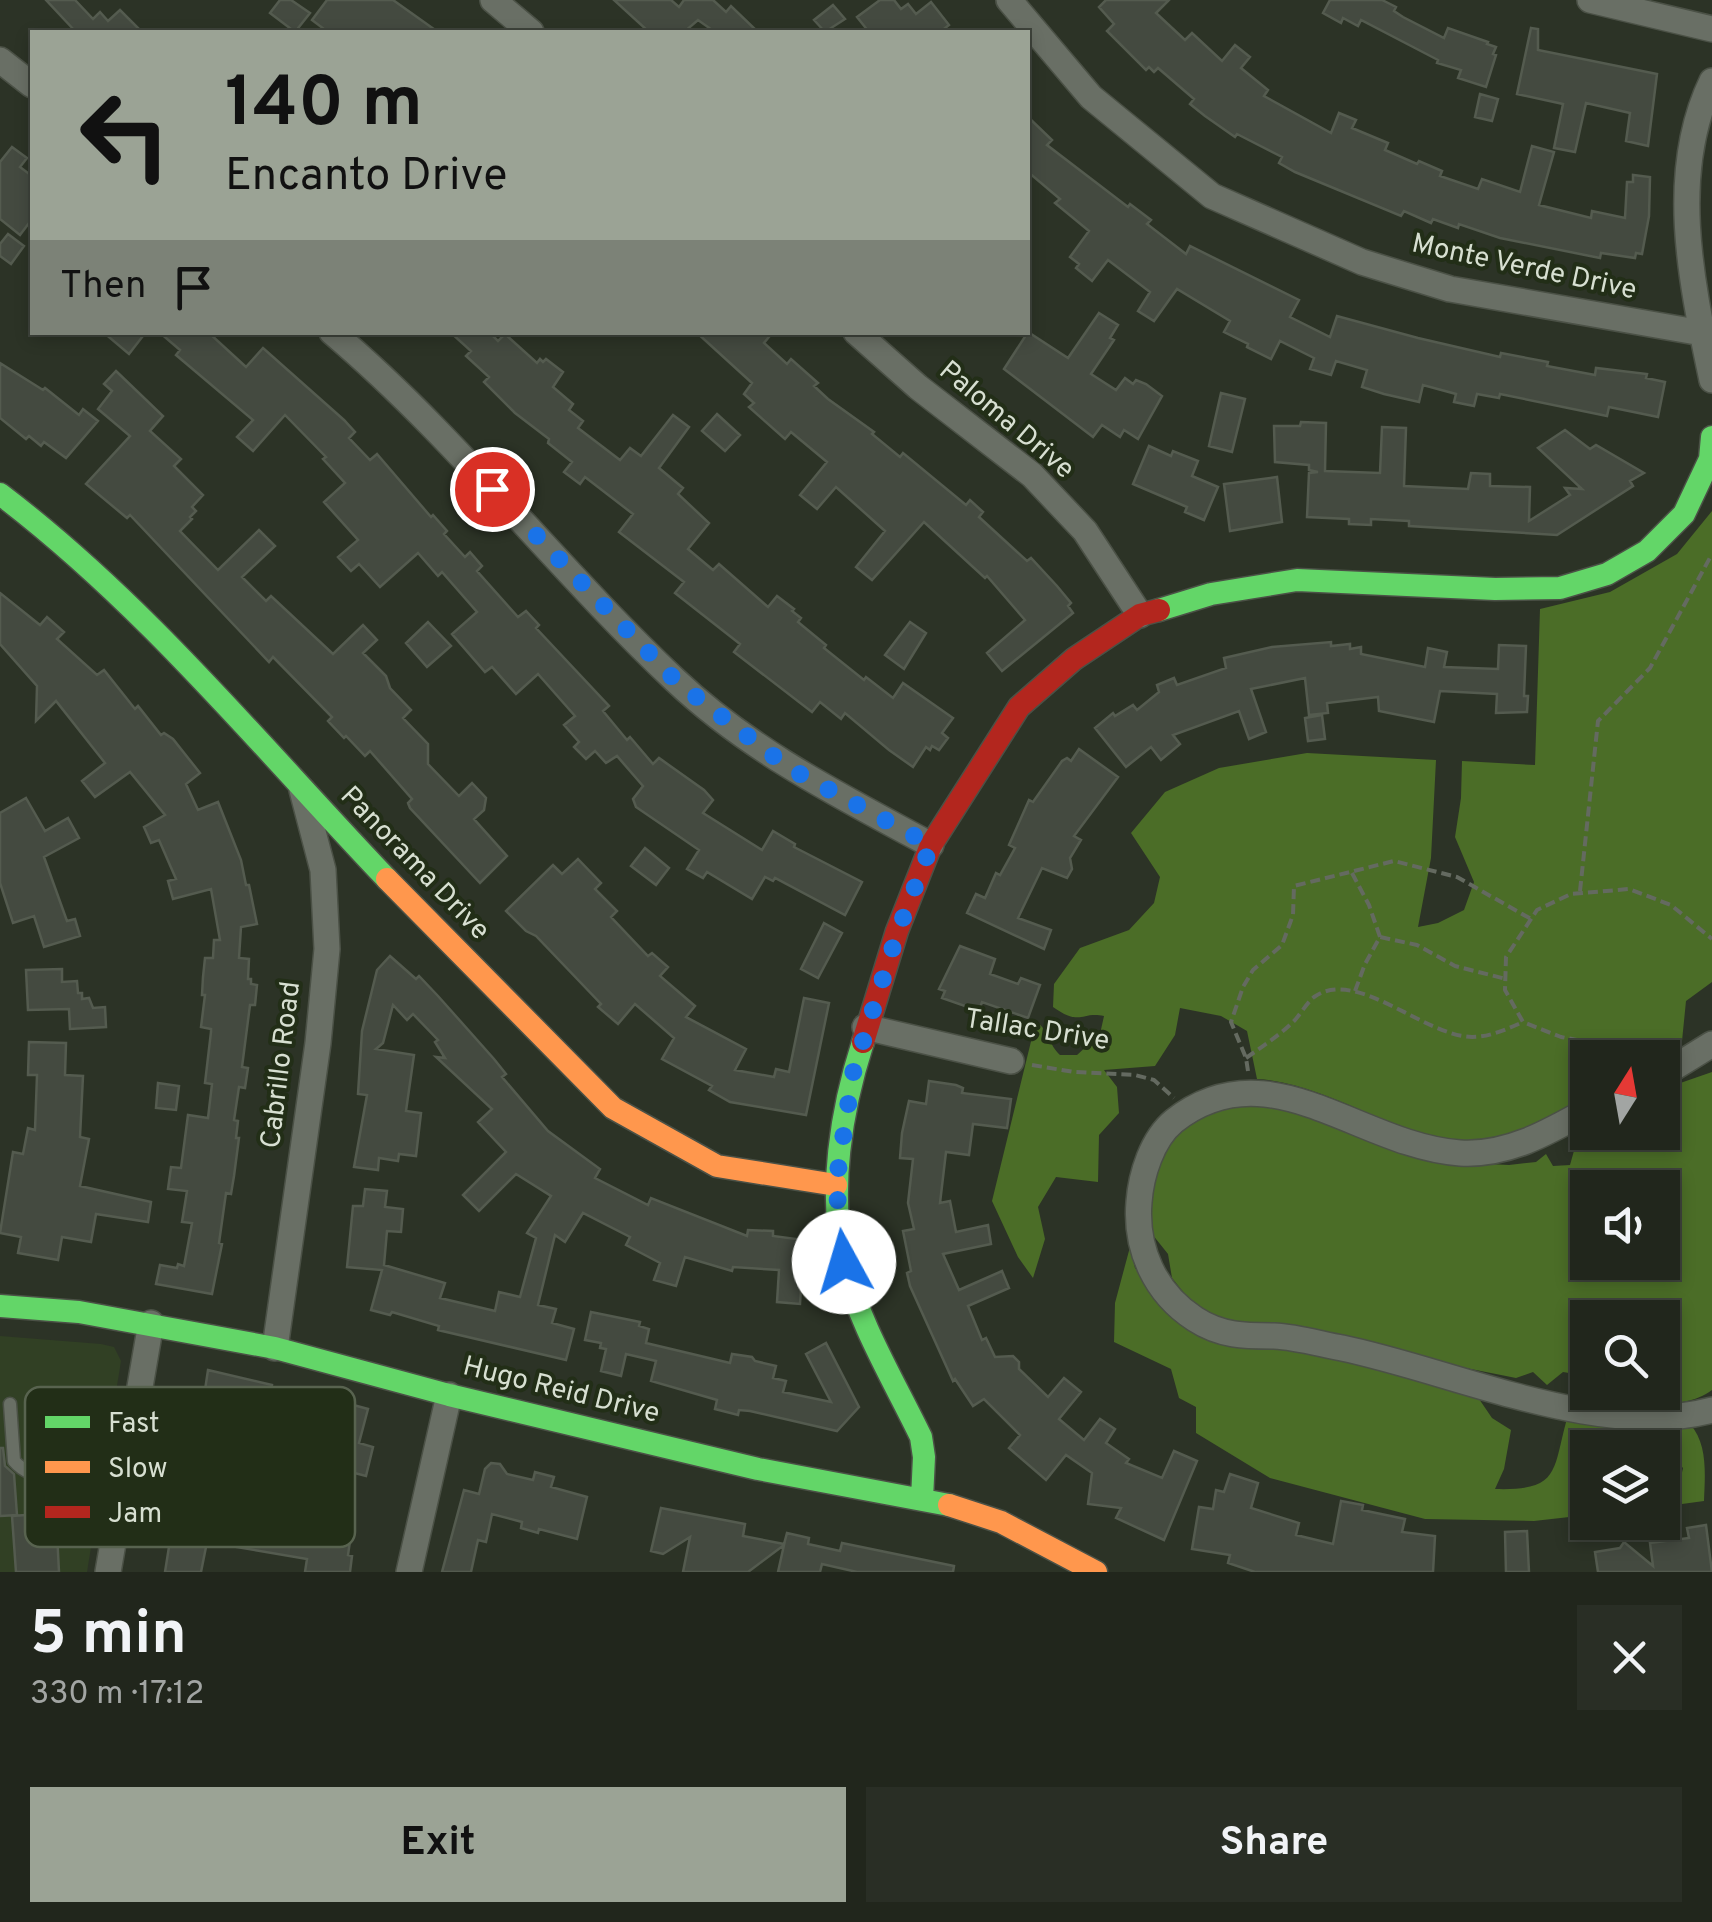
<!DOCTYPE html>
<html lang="en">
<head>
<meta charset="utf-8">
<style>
  body { margin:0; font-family:Overpass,sans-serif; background:#292e25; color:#f1f3f6; height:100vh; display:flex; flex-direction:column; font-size:38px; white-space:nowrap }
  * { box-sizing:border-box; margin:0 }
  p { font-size:32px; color:#a2a5a3 }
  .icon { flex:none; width:55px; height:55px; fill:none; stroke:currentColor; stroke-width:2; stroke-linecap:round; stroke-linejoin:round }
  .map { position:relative; height:1572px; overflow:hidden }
  .panel { display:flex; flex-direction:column; background:#21261c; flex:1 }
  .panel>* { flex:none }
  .guide { position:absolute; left:30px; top:30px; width:1000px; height:305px; border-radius:0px; box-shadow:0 5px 15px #0003,0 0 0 2px #3e433b; background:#9ba395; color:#111; overflow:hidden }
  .needle { width:65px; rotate:11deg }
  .tools { position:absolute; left:1570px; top:1040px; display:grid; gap:20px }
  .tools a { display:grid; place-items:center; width:110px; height:110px; border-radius:0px; background:#21261c; box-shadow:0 5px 15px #0003,0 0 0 2px #3e433b; font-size:50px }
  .pin { position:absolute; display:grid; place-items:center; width:85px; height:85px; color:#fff; margin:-42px; border:5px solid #fff; border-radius:50%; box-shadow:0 2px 10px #0007 }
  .me { position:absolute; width:110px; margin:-55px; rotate:354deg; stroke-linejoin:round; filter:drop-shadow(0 0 8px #0008) }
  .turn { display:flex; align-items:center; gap:35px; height:210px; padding:0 30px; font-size:45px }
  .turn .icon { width:130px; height:130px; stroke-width:2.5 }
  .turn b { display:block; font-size:70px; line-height:85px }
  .then { display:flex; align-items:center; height:95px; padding:0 30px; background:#0003; gap:20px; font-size:38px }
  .round { display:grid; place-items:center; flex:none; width:105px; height:105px; border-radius:0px; background:#292e25 }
  .summary { display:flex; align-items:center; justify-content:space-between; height:170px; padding:0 30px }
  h1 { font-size:60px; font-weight:700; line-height:75px }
  .cta { display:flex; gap:20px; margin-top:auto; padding:20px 30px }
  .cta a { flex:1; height:115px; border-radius:0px; background:#9ba395; color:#111; font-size:40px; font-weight:700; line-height:115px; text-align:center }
  .cta a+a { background:#292e25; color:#f1f3f6 }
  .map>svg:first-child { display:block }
  .built { fill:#314024 }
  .forest { fill:#4b6d27; fill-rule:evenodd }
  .building { fill:#444a40; stroke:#545b4f; stroke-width:2.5 }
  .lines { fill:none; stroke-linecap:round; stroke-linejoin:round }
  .lane-casing { stroke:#4b5146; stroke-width:15 }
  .street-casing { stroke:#4b5146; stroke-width:28 }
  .fast-casing { stroke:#4b5146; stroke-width:25 }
  .slow-casing { stroke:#4b5146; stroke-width:25 }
  .jam-casing { stroke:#4b5146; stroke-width:25 }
  .path { stroke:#646a60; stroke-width:4; stroke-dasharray:10 5; stroke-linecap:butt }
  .lane { stroke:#696f65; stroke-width:12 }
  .street { stroke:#696f65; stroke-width:25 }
  .fast { stroke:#63d668; stroke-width:22 }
  .slow { stroke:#ff974d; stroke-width:22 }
  .jam { stroke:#b3261e; stroke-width:22 }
  .route { stroke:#1a73e8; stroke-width:18; stroke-dasharray:0 32.4 }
  .labels { text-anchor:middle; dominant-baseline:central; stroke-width:8; stroke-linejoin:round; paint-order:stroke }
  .street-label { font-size:28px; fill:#d7dfd1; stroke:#222e17 }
  .key { fill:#222e17; stroke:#58634f; stroke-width:2.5 }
  .key-label { font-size:28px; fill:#d7dfd1 }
</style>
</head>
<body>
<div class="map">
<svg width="1712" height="1572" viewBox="0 0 1712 1572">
  <rect width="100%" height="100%" fill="#2c3326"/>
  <path class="built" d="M0,1336l101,8 13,3 7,14 -34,211h-87z"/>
  <path class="forest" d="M1712,511v471l-26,19 -5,50 -18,9 -1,-2h-74l-1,39c-27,14 -54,30 -84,39 -82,24 -164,-53 -246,-57l-10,-48 -26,-15 -41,-8 -5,27 -20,31 -51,4 13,17 2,26 -20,22 -1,47 -42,-5 -18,30 7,32 -12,39 -15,-21 -26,-56 44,-180c13,10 13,24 24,34h17l23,-21 4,-18c-23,-5 -23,11 -51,-9l1,-23 26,-36 49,-18 25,-27 6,-26 -29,-44 34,-41 54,-24 88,-15 129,7 -5,98 -13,69 20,-4 26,-13 10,-28 -19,-45 6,-39 1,-37 73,4 5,-156 70,-17 67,-38z
    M1712,1072v318c-21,16 -50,14 -76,14l-9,-11 35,-1v-74h-74l-1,58 -24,-4 -16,13 -14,-13 -17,6 -306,-61 -18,-14 -20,-25 -4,-24 -20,-25 2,-33 17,-52 40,-35 59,-9 178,62 65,3 27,-3 10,-8 7,12 17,-1 7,-25 12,-7 73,-1 1,-43zM1588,1188h74v74h-74z
    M1130,1247l5,21 41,45 153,38 148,45 15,22 19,12 -7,39 -9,20c67,2 57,-19 73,-74l122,9c18,20 15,51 14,77l-22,3 -5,-10 6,-26 -15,-16 -5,1 -1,-5h-74l-1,67 -53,6 -109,-2 -155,-41 -74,-45v-26l-17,-9 -8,-29 -57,-27 1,-39z"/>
  <path class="building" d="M46,0h29l18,19 7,-7 8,9 12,-11 22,22h-66z
    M280,0h11l19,13 -15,19 -25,-19z
    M327,0h66l45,32h-110l-16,-12z
    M614,0h57l8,7 5,-7h29l13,12 5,-6 27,26h-43l-17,-12 -14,12h-35z
    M880,0h14l7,9 7,-5 8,10 15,-12 18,23 -9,7h-71l-12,-15z
    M1106,0h63l-13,13 29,27 7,-7 30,28 13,-16 15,12 -9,11 27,22 -4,6 67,37 8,-20 17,7 -4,8 36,15 -3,7 32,14 2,-3 23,10 -2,5 38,13 4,-10 38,13 12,-46 22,6 -15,53 52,13 1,-7 33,7 2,-36h6v-7l17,2 -1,39 -7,38 -6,-1 -1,5 -34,-5 -1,5 -100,-20 -41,-14 -1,4 -25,-9 -2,4 -27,-12 -3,5 -106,-44 -16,-9 3,-6 -45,-23 -2,3 -30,-21 -15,-12 4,-5 -36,-31 -4,4 -5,-5 -3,3 -39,-39 7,-7 -15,-17z
    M1330,0h52l14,7 -2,4 9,6 41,21 4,-10 40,14 -1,2 9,3 -3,7 3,1 -10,32 -28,-9 3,-8 -24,-7 1,-3 -77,-40 -3,6 -15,-8 -2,5 -18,-10z
    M833,5l12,14 -20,13 -11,-12z
    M1531,28l7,1v21l119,24 -9,72 -22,-5 4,-28 -44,-10 -11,49 -21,-4 9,-44 -46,-10z
    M1480,94l18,5 -6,22 -17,-4z
    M1028,117l24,23 -5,5 81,62 2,-3 21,16 -4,4 39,30 4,-8 109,54 -9,17 40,20 7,-21 81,22 82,19 1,-4 47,9 -1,4 48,9 1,-7 51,6 -1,4 19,4 -7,35 -49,-10 -2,9 -107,-22 -1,4 -22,-4 -3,12 -20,-4 2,-8 -33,-9 -4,17 -35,-8 -22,-7 5,-17 -31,-9 -5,14 -21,-6 4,-11 -34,-17 -9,18 -24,-12 1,-3 -24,-12 6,-11 -53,-32 -23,32 -16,-10 12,-19 -42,-32 -16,21 -16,-13 3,-4 -9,-7 19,-26 -34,-28 5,-4 -32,-27z
    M12,147l15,11 -7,9 12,9v43l-12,16 -20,-16v-57z
    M8,234l16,12 -13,18 -11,-8v-12z
    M1099,313l19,12 -8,13 4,2 -23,34 25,16 9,-12 8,6 3,-4 10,4 16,12 -24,43 -14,-9 -4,7 -18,-12 -9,12 -89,-68 24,-37 40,26z
    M103,332h43l-17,22z
    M159,332h49l38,35 17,-19 81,72 11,12 -6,6 21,22 7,-6 54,63 2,-2 14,16 -3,3 21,23 5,-5 12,14 -5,5 41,46 8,-6 13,14 -3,3 73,78 -6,5 24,29 3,-3 23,27 6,-6 45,32 9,10 -10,13 59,37 11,-19 22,13 -1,3 68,35 -17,33 -70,-37 -2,3 -8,-4 -13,22 -45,-27 -4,6 -16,-9 12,-19 -63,-43 -3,-8 10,-13 -26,-30 -11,7 -11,-12 -9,8 -12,-12 5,-5 -15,-17 11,-9 -37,-42 -22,20 -24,-27 -7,5 -33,-38 25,-22 -35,-40 -4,4 -20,-23 -38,34 -21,-23 -8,7 -13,-14 20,-17 -34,-38 21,-19 -22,-24 3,-2 -41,-42 -32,36 -16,-14 16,-17 -77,-65 4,-5z
    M450,332h39l9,9 7,-7 32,29 3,-4 3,3 3,-3 17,13 -10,15 20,17 -4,6 14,11 -5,7 42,32 10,-12 11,8 32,-41 16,12 -30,41 24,20 -5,6 31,29 -21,26 25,21 6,-6 49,43 9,-11 17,13 -2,2 9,7 -3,4 28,23 -2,3 40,32 2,-3 27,21 10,-15 50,35 -11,15 6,5 -9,12 -7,-4 -2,4 -4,-3 -13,20 -24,-17 -44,-37 -4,6 -21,-17 -8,10 -78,-60 6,-8 -65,-51 9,-11 -65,-50 14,-18 -48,-37 -5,7 -16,-12 8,-10 -24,-19 1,-4 -34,-26 -31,-31 5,-5 -23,-21 5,-5z
    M696,332h77l-9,11 23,21 4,-5 27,24 -4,3 14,13 46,33 -2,2 28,23 3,-4 63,52 4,-5 13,12 -4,5 48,44 4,-3 26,28 14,17 -3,3 5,7 -71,58 -15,-18 38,-33 -38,-44 -2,2 -61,-56 -52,58 -16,-13 29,-36 -49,-44 -19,22 -17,-14 27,-33 -36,-30 -6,7 -36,-32 5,-4 -10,-9 8,-11z
    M0,363l43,27 2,-2 34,27 4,-6 15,12 -32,37 -22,-16 -3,4 -12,-10 -3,3 -26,-21z
    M116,371l47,45 -13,15 31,28 -7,7 29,29 -11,12 4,4 -6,6 2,2 -12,12 38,39 41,-40 16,16 -33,31 24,24 5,-5 62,58 30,-29 14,15 -14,13 23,23 4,12 21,22 -8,8 25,26v20l31,32 13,-13 14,15 -2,12 -10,9 33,37 -27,27 -70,-75 -2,-5 4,-4 -42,-48 -5,5 -19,-20 -2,2 -16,-17 4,-4 -59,-60 -4,5 -139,-147 -3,3 -41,-34 44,-48 -32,-27 14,-18 -8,-7z
    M1221,393l24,6 -13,53 -23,-6z
    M717,414l23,21 -15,16 -23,-20z
    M1301,422l25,1 -1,48 55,2 2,-46 24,1 -2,58 64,3 3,-16 19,1v12l40,1 -1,34 41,-26 -5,-7 17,1 -44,-41 27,-18 25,19 6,-4 48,28 -14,8 3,5 -76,49 -148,-9v-5l-38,-2v6l-22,-1v-5l-42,-2 2,-44 9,-1 -9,-2v-5l-34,-3 -1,-36h26z
    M1149,446l22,10 2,-5 25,10 -6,15 26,11 -14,33 -19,-8 2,-5 -54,-23z
    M1277,477l5,45 -52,9 -6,-47z
    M0,593l40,32 7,-8 17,15 -7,7 40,36 7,-5 31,39 3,-3 23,29 3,-2 9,6 27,34 -14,11 12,26 20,-8 23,58 5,25h3l8,39 -16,3 -2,31 10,1 -1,20h3v5l6,1 -2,20h-5l-8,62 6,1 -3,20 -6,-1 -5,33 4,1 -2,17h3l-5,38 -3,18 -5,-1 -7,50 3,1 -10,50 -56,-10 4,-19 17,3 1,-4 6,2 8,-43 -10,-1 5,-31 -19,-2 3,-22 10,1 7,-53 20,3 4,-34 -7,-1 6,-51v-3l-10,-2 4,-32h-3l1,-18 2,-19h8l1,-18h6l-9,-51 -38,10 -5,-18 8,-2 -17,-39 -8,3 -7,-16 21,-12 -35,-43 -35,25 -13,-16 23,-18 -49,-62 -20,20 1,-35 -37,-42z
    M428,622l23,24 -24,21 -21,-24z
    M910,622l16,11 -22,36 -19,-14z
    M1331,642v4l19,-2v5l11,-2v7l64,13 3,-19 19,4 -3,15 54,2 1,-24 27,1 -2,50h4l-1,16 -31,1 1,-19 -57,-3 -6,31 -55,-11 -1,-14 -51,6 1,10 -19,2 -4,-37 -54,11 15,43 -17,7 -10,-28 -66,24 7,9 -19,16 -10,-13 -25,20 -31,-39 18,-15 2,3 18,-11 4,5 22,-18 -2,-7 17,-7 3,7 49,-17 -2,-10 48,-11z
    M1322,715l3,24 -17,2 -3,-23z
    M1079,749l39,28 -44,59 7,4 -11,18 2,11 -5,9 -25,-10 -24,50 33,12 -7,19 -77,-36 9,-19 9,4 11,-25 4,2 15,-27 -6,-3 20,-45 4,2 29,-41 5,-3 4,3z
    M26,798l19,33 23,-13 11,20 -35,19 23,64 8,-2 5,17 -36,11 -10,-31 -21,7 -13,-40v-70z
    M645,848l24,20 -13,17 -25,-19z
    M578,859l23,24 -6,6 22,22 -6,6 37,39 4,-3 16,14 -8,9 35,30 -9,11 60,32 -11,21 39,7 2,-8 13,3 15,-74 25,5 -23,112 -76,-13 -21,-12 3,-4 -50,-27 12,-21 -39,-34 -17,20 -20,-17 3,-3 -65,-68 -10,-5 -20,-20 47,-46 9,9z
    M824,923l18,10 -24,45 -17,-9z
    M960,946l35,13 -5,15 28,10 3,-6 19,7 -12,33 -46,-16 -3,9 -37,-13 3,-7 -6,-2z
    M390,956l26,23 3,-3 19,20 56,63 12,15 -4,3 46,54 52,38 -5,9 53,27 3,-7 96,38 1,-6 25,1v5l31,4 -4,64 -23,-2 2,-32 -46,-3 -1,4 -47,-14 -9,29 -22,-6 6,-17 -34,-18 4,-8 -47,-24 -18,29 -10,-7 -17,70 18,4 -4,14 22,6 -8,31 -128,-30 1,-4 -47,-14 -2,3 -19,-5 11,-40 -35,-3 6,-61h10l2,-17 22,2 -2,16 18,2 -2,23 -14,-1 -3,34 61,18 -5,15 55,13 4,-19 21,5 16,-59 -9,-5 24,-37 -35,-22 -37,37 -16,-16 43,-43 -28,-30 14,-13 -56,-52 9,1 -10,-16 3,-2 -25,-26 -6,6 -14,-15 -10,38 -7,6 38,6 -8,56 15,2 -5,43 -17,-2 -1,7 -19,-3 -1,12 -24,-3 13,-72 -9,-1 4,-63 15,-61z
    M62,969v13l15,-1 1,12h4v6l7,-1 4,10 12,-1 1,20 -36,2 -1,-20 -41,1 -2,-40z
    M29,1042l37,1 -1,32 18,1 -3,61 9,2 -9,47 71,16 -3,20 -52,-8 -5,28 -29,-5 -4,23 -40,-7 3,-16 -21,-4 13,-81 10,2 5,-26 7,2 2,-55h-9z
    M929,1081l27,4 7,3 -1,5 49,6 -4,29 -34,-4 -4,31 -23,-3 -6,51 10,-2 6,31 32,-7 3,19 -48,10 16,36 43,-19 7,17 -41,18 14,34 4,-2 9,19 18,-1 6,6v7l29,28 16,-19 17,14 -22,27 25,21 16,-21 15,10 -9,14 23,16 -3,4 36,15 12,-27 23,10 -33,79 -48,-22 5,-10 -33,-4 4,-31 -26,-18 -20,25 -37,-32 11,-13 -36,-36 -11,7 -18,-27 -2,2 -43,-95 -3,-13 4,-2 -8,-40 11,-2 -6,-26 5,-44 -13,-1 2,-25 7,-32 17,3z
    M158,1083l21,3 -3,24 -20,-2z
    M591,1312l49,10 -1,4 10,3 -3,14 84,20 2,-9 20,3 3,4 21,5 -3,12 13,3 -3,11 48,10 -25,-48 20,-11 33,64 -22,24 -87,-20 -11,-1 -1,5 -23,-6 2,-9 -66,-19 5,-20 -30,-7 -5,22 -20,-5 5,-22 -6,-1 1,-5 -16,-3z
    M208,1370l64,15 -6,52 8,1 -3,20 -32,-5 -4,29 -9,-1 -6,37 8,2 1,7 56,7 7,-49 14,2 4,-33 -3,-1 8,-28 18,3 3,-13 6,2 4,-14 22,6 -9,34 14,4 -7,29 -23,-6 -6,41 17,2 -6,42 4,1 -2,16h-45l2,-13 -100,-17 -6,30h-36l10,-63 18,2 1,-5 10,2 5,-32 -24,-3 10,-58 -5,-1 5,-26 10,2z
    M0,1448h3l2,18 9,8 3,41 -17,1z
    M491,1463l9,1 7,10 26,6 2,-8 19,5 -3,10 36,10 -10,42 -38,-10 -1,4 -17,-5 1,-6 -30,-8 -6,28 -8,-2 -7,32h-29l22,-82 15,4 6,-25z
    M1230,1474l28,9 -7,25 48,15 -3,12 37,9 8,-43 22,4 -1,5 43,9 -3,13 33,4 -2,36h-178l-27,-9 2,-8 -38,-6 7,-42 14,2 3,-19 8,2z
    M661,1508l84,16 -2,12 41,8 3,-11 22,5 -1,6 32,7 2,-8 112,23 -1,6h-96l-35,-8 -2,8h-42l6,-27 -36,27h-65l7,-35 -27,17 -12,-3z
    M56,1513l3,59h-43l-4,-56z
    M1706,1525l6,47h-114l-3,-20 25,-4 4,-6 29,24 -3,-23 39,-5 -2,-10z
    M1527,1531l2,41h-23l-1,-40z"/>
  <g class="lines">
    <g class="lane-casing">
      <path id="lane" d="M10,1404l4,57c25,29 77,14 111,12"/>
    </g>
    <g class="street-casing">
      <path id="street" d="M493,0l38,32
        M1009,0l82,97 121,99 150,66 88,27 252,44
        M1590,0l122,29
        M0,60l32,25
        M1712,81c-45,93 -20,204 0,299
        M332,332c125,106 225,237 343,348 75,71 167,117 256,165
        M856,332l62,55 114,88 53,56 55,84
        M865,1027l146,34
        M1662,1075l50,-31
        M1588,1110c-39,22 -81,46 -128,43 -101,-7 -191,-107 -286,-32 -22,18 -33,54 -35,81 -4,47 16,91 56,117 26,17 50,17 79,17 23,1 46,8 68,12 111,23 259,92 370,62
        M275,1348l43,-305 9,-94 -4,-79 -21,-80
        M108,1572l43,-249
        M409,1572l40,-177"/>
    </g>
    <g class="fast-casing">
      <path id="fast" d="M0,494c145,110 262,254 387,385
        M1159,610l52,-16 86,-14 198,9 65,-1 47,-14 40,-23 37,-37 26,-55 2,-22
        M863,1042c-22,68 -35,149 -19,220 14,60 50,119 77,175l3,20 -2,42
        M0,1306l79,6 196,36 174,47 309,74 191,36"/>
    </g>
    <g class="slow-casing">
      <path id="slow" d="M387,879l226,229 104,58 119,19
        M949,1505l52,17 95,50"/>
    </g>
    <g class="jam-casing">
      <path id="jam" d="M863,1042l34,-111 34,-86 88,-138 55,-48 66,-44 19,-5"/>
    </g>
    <path class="path" d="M1352,873l17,32 11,32
      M1580,891l18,-170 52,-53 62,-114
      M1355,991l10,-27 15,-27 37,8 38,21 51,13
      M1653,1054l-92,-17 -38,-15 -18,-32 1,-33 31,-47 34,-16 58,-5 42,16 41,34
      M1246,1058c17,-12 34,-23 49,-38 6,-7 12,-17 19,-23 42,-30 110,39 158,40 18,0 35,-8 51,-15
      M1032,1065l42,7 61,3 19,5 20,18
      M1248,1071l-2,-13 -15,-36 12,-35 10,-17 29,-25 11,-30 1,-29 100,-25 63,16 74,42"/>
    <use href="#lane" class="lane"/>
    <use href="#street" class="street"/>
    <use href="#fast" class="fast"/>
    <use href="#slow" class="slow"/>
    <use href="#jam" class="jam"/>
  </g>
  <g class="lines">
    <path class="route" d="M492,489l185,193 112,86 142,77 -33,86 -45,142 -17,111 8,78"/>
  </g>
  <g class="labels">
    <g class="street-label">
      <text transform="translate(1524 268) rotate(12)">Monte Verde Drive</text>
      <text transform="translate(1006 421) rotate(40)">Paloma Drive</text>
      <text transform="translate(414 864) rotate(46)">Panorama Drive</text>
      <text transform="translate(1037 1031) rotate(9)">Tallac Drive</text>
      <text transform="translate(282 1065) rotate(-83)">Cabrillo Road</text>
      <text transform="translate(561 1391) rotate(14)">Hugo Reid Drive</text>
    </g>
  </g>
  <rect x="25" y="1387" width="330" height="160" rx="15" class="key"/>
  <rect x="45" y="1416" width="45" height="12" fill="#63d668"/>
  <rect x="45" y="1461" width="45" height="12" fill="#ff974d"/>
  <rect x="45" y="1506" width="45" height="12" fill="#b3261e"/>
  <g class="key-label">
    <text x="108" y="1432">Fast</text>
    <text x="108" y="1477">Slow</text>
    <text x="108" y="1522">Jam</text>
  </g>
</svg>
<div class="tools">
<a><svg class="needle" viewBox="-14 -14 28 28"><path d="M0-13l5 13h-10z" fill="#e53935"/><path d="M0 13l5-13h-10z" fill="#a2a5a3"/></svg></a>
<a><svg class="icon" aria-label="sound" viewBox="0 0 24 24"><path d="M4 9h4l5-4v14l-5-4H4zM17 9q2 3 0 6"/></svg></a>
<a><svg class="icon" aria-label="search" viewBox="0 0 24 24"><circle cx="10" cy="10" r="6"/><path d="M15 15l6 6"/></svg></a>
<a><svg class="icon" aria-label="layers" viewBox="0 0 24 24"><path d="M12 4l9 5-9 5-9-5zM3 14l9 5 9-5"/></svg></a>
</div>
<div class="pin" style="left:492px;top:489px;background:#d93025"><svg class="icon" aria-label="arrive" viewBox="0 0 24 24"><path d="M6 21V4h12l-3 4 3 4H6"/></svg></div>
<svg class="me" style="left:844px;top:1262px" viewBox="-20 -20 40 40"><circle r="19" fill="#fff"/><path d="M0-13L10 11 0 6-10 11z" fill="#1a73e8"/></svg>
<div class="guide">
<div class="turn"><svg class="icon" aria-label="left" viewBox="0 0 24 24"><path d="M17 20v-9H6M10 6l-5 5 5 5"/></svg><div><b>140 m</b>Encanto Drive</div></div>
<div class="then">Then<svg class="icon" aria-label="arrive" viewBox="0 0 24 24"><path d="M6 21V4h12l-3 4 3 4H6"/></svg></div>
</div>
</div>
<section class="panel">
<div class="summary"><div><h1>5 min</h1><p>330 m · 17:12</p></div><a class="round"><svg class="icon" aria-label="close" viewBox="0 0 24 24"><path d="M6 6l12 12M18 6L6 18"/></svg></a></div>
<div class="cta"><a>Exit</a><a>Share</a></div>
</section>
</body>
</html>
